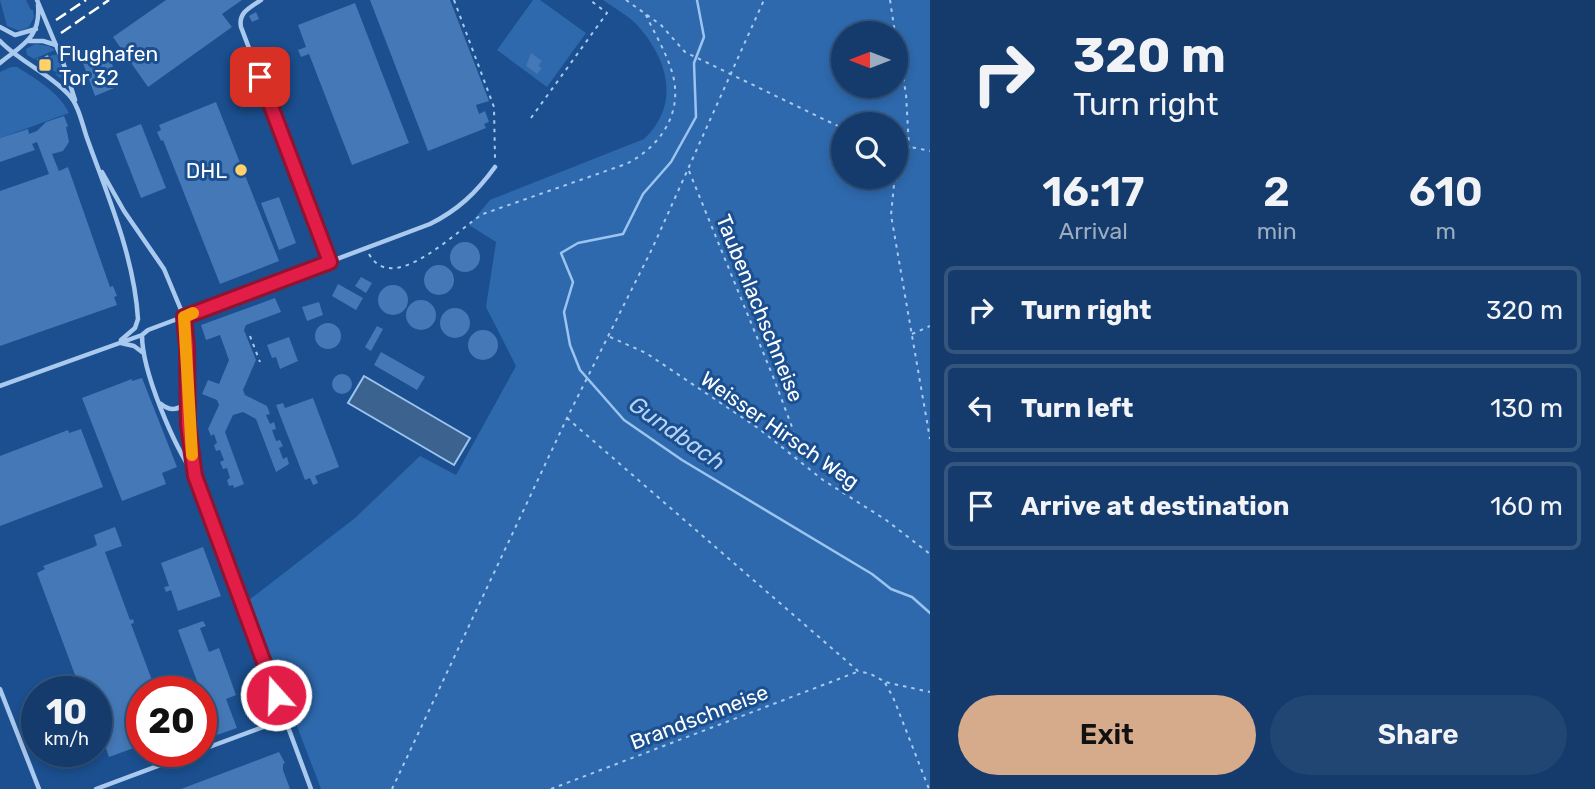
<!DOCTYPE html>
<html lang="en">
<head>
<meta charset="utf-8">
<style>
  body { margin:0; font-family:Rubik,sans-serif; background:#214673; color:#f1f3f6; height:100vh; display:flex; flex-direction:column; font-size:26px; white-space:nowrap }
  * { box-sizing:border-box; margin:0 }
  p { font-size:23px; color:#9dadc1 }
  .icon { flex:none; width:38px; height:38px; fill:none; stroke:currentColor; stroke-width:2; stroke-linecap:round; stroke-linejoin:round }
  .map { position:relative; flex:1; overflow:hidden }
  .details { display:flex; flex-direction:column; background:#143b6b; width:665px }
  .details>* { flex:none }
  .guide { background:#143b6b; color:#f1f3f6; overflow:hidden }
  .needle { width:46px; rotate:270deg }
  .tools { position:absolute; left:831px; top:21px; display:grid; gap:14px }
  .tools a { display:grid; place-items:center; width:77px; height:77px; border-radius:50%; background:#143b6b; box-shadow:0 4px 10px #0003,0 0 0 2px #33557e; font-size:35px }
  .speed { position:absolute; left:21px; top:676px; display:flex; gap:14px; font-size:35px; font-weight:700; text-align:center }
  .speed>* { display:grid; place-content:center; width:91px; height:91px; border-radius:50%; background:#143b6b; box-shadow:0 4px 10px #0003,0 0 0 2px #33557e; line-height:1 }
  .speed small { font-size:18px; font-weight:400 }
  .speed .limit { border:10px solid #d22; background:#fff; color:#111 }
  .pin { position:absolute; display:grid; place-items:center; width:60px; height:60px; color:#fff; margin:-30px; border-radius:14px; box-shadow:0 4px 10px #0006 }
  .me { position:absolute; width:77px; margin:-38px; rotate:340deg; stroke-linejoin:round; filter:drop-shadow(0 0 5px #0008) }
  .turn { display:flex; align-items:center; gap:24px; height:147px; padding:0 28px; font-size:32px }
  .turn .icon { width:91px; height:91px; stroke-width:2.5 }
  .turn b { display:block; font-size:49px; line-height:60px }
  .eta { display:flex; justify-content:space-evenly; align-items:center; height:119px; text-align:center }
  .eta b { font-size:42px; font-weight:600; line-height:49px }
  .primary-button { display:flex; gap:14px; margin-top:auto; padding:14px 28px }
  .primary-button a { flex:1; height:80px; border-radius:42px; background:#d6ab8b; color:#111; font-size:28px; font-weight:600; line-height:80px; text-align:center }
  .primary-button a+a { background:#214673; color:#f1f3f6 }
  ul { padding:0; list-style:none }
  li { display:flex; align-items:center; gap:21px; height:88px; margin:0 14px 10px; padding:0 14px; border:4px solid #33557e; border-radius:10px }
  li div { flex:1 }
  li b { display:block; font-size:26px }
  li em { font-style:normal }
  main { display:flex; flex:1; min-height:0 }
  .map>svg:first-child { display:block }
  .green { fill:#2e69ad; fill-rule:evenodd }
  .water { fill:#3c6290; stroke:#9cc4f0; stroke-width:2 }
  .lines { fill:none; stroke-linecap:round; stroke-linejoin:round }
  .stream { stroke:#9cc4f0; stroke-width:2.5 }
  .building { fill:#4478b7 }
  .path { stroke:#a9c9ee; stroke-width:2; stroke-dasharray:3.5 5; stroke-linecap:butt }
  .service { stroke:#a9c9ee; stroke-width:4.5 }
  .rail { stroke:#fff; stroke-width:2.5; stroke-dasharray:12 5; stroke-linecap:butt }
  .route-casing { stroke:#92132f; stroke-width:18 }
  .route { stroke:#e11d48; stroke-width:12 }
  .slow { stroke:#f59e0b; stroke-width:12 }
  .poi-dot { fill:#ffd166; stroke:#1b4f8f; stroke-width:2.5 }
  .labels { text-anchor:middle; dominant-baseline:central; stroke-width:6; stroke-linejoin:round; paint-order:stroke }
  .poi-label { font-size:21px; fill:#fff; stroke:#1b4f8f; text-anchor:start }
  .street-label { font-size:21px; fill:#fff; stroke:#1b4f8f }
  .water-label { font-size:23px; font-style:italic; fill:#b5d3f5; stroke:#1b4f8f }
</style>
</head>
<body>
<main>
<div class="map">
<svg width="930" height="789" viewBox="0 0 930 789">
  <rect width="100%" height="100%" fill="#1b4f8f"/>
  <path class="green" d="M0,0h26l5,10h2l1,7 -5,10 -9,4 -13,-5z
    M533,0h7l46,33 -39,54 -50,-37z
    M603,0h327v789h-609l-72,-189 106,-82 65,-62 36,19 60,-109 -30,-59 10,-65 -27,-17 21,-25 154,-61c36,-34 25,-78 -6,-113 -9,-10 -24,-18 -35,-26zM844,33h52v53h-52zM844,124h52v53h-52z
    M35,44l14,2 6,4 -21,9 -7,-4 -1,-6z
    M53,55h4l9,24 -3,1 -7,-5 1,-2 -17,-12z
    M11,67h6c19,12 42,25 52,46l-69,25v-66z"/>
  <path class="water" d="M364,376l106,62 -16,27 -106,-62z"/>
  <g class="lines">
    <path class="stream" d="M697,0l7,37 -10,26 2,54 -25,45 -28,32 -20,40 -45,9 -17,10 12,29 -9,30 6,33 10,25 44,50 58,40 190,114 19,15 21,8 18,16"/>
  </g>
  <path class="building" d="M166,0h76l-20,14 10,13 -84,60 -35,-50z
    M370,0h80l39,101 -13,4 3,9 6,-3 4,11 -5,2 2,4 -58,23z
    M355,3l54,140 -57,22 -43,-111 -8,3 -3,-7 8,-3 -8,-22z
    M256,12l3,7 -7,3 -3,-6z
    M107,48l12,38 -24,10 -12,-33 18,-7 -1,-5z
    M531,53l11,8 -4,5 4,2 -5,6 -11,-8z
    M216,102l63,159 -59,23 -57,-144 -2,1 -4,-9 4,-2 -2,-5z
    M64,116l4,10 -2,1 3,15 -6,9 -11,3 7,17 9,-4 42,120 3,-1 4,10 -3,1 3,8 -117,41v-155l49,-17 -12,-32 -5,2 3,6 -35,12v-24l28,-9 1,5 8,-3 9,-9z
    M141,124l25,64 -25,10 -25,-64z
    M279,197l17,46 -17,7 -18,-47z
    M450 257a15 15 0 1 1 30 0a15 15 0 1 1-30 0Z
    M424 280a15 15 0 1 1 30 0a15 15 0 1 1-30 0Z
    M361,277l11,6 -6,10 -11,-7z
    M338,284l25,14 -7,12 -24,-14z
    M378 300a15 15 0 1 1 30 0a15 15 0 1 1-30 0Z
    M275,298l6,14 -35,13 -2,5 12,30 -13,30 2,5 22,11 3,8 -4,1 4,9 4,-2 2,7 -4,1 4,11 4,-1 3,6 -4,2 4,11 4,-2 2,7 -13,8 -20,-53 -13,-7 -10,3 -8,17 19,52 -10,4 -1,-3 -4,1 -2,-6 3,-2 -3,-10 -4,1 -3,-7 4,-2 -4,-10 -4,1 -2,-6 3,-2 -3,-9 -3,2 -3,-7 11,-24 -2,-5 -15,-6 6,-14 11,4 10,-24 -9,-25 -14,5 -5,-15z
    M406 315a15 15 0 1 1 30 0a15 15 0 1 1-30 0Z
    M319,302l4,13 -16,6 -5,-14z
    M440 323a15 15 0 1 1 30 0a15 15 0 1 1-30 0Z
    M315 336a13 13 0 1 1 26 0a13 13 0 1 1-26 0Z
    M377,326l6,3 -12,22 -6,-4z
    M468 345a15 15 0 1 1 30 0a15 15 0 1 1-30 0Z
    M289,337l9,24 -18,8 -4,-12 -4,1 -5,-13z
    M381,352l44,25 -8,13 -43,-25z
    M332 384a10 10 0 1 1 20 0a10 10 0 1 1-20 0Z
    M142,378l35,89 -15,6 4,11 -44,17 -40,-103 50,-19v2z
    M313,398l26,69 -24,9 3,7 -5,2 -3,-7 -5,2 -29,-75 7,-2 2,5z
    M81,429l22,58 -103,39v-70l68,-26 1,3z
    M115,527l7,19 -17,6 25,68 3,-1 1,4 -3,1 25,67h-14v54l-33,12 -6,-17 -4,1 -3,-9v-41h-15l-44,-118 8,-4 -2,-3 51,-19 3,-2 -3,-10z
    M203,547l18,49 -43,15 -7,-21 -5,2 -2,-5 5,-1 -8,-23z
    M203,621l3,5 -6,2 9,24 10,-4 17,47 -10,4 11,29 -20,7 -39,-105z
    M279,752l6,11 -2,1v6l7,19h-109z"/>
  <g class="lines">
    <path class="path" d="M454,0l40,107 1,52
      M626,0l35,25 24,27 159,77
      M890,0l5,33
      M896,36l10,58 3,53 -15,38 -3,30 39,224
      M37,60l15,-5
      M531,118l76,-105 -17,-13
      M896,144l34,7
      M689,171l85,208 18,48 5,30
      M369,254c24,44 91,-27 114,-40l143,-50c32,-16 55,-47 48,-84 -5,-24 -19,-45 -29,-67
      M912,334l18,-8
      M250,336l10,26
      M610,337l36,16 112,75 65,52 63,40 44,34
      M567,418l291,253 13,3 14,8 45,10
      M885,683l8,14 36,92
      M392,789l175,-371 85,-169 112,-249
      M551,789l306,-117"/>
    <path class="service" d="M37,0l26,62 12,38
      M261,0c-10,7 -23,12 -20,27l89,235
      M0,27l15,8 21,-6
      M0,41c20,21 49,32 68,53 11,11 14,30 19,44 21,59 47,118 51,181l-3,9 -14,12
      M28,41h15l13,4
      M0,63c22,-18 41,-25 38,-58
      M102,172l22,39 40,58 20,48 3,30 1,78 6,48
      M142,335c0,37 32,111 53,141l116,313
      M121,343l13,3 8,6
      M0,386l142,-51 6,-5 282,-106c28,-14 46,-31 65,-57
      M161,404c10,8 19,6 27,-4
      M0,689l39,100
      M201,750l84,-31
      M96,789l102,-38"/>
    <path class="rail" d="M56,20l30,-20
      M61,33l48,-33"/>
  </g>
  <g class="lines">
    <g class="route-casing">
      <path id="route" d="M260,77l70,185 -146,55 3,30 1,78 7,51 81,219"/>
    </g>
    <use href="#route" class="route"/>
    <path class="slow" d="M192,455l-8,-138 9,-4"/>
  </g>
  <g class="poi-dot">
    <rect x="38" y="58" width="14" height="14" rx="3.5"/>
    <circle cx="241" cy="170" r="7"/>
  </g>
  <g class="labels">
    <g class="poi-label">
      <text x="59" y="53">Flughafen<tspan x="59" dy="24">Tor 32</tspan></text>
      <text x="227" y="170" text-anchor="end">DHL</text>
    </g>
    <g class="street-label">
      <text transform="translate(760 308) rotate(68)">Taubenlachschneise</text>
      <text transform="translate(780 430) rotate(35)">Weisser Hirsch Weg</text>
      <text transform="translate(699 717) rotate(-21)">Brandschneise</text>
    </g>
    <g class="water-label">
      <text transform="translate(677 433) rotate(35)">Gundbach</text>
    </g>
  </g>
</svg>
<div class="tools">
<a><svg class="needle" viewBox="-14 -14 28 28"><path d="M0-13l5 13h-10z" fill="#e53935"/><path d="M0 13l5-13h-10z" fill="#9dadc1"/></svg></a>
<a><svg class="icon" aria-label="search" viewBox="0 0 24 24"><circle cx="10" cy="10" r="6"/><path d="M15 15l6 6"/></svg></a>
</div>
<div class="speed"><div>10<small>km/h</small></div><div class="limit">20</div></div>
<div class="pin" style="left:260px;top:77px;background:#d93025"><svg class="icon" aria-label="arrive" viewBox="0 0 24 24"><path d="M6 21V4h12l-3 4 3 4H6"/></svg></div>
<svg class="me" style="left:276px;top:695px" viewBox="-20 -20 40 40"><circle r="17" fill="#e11d48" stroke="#fff" stroke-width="3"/><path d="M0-11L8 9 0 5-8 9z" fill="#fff"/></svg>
</div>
<section class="details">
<div class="guide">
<div class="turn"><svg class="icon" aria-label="right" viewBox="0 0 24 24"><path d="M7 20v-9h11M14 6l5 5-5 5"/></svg><div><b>320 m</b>Turn right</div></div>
</div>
<div class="eta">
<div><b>16:17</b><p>Arrival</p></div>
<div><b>2</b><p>min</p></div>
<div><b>610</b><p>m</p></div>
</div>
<ul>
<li><svg class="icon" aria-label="right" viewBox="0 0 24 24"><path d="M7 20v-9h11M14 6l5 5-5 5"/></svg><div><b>Turn right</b></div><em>320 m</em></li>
<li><svg class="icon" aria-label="left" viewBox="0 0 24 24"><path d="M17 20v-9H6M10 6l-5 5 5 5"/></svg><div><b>Turn left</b></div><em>130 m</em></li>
<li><svg class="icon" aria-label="arrive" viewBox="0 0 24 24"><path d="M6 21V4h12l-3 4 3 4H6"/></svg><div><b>Arrive at destination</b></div><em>160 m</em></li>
</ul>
<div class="primary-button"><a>Exit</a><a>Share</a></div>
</section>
</main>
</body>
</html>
